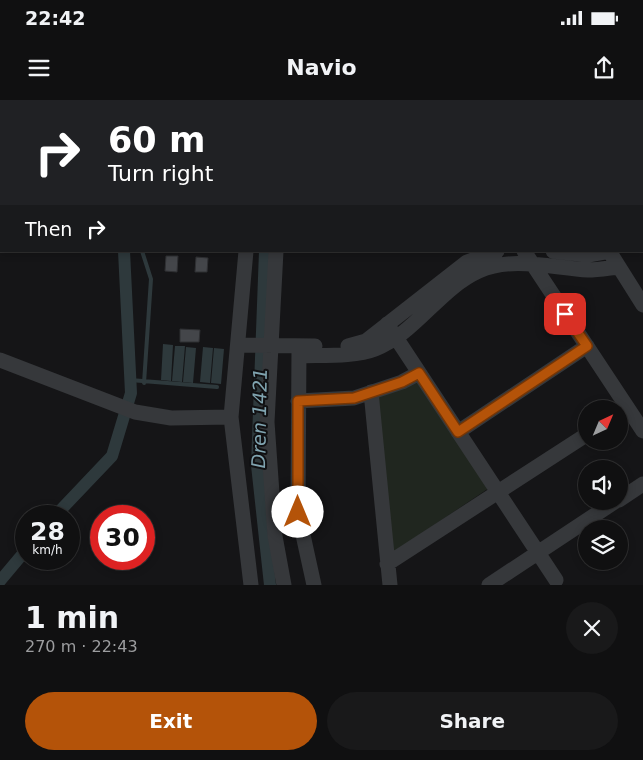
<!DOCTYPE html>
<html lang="en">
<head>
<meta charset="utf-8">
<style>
  body { margin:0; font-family:"DejaVu Sans",sans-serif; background:#19191a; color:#f1f3f6; height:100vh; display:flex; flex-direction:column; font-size:19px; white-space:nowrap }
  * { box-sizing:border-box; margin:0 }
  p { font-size:16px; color:#9c9d9f }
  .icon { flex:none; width:28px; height:28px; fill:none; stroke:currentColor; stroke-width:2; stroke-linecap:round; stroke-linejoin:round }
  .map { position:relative; height:485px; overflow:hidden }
  .drawer { display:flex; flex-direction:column; background:#101011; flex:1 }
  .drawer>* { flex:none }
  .top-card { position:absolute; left:0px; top:0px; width:644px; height:152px; box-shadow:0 2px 8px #0003,0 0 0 1px #303031; background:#202124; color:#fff; overflow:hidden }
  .needle { width:32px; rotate:44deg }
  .tools { position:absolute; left:578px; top:300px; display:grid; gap:10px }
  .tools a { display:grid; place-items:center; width:50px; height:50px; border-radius:50%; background:#101011; box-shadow:0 2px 8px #0003,0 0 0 1px #303031; font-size:25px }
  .speed { position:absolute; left:15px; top:405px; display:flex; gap:10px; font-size:25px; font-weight:700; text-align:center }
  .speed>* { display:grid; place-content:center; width:65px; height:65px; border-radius:50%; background:#101011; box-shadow:0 2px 8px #0003,0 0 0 1px #303031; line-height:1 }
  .speed small { font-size:12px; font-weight:400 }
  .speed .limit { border:8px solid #d22; background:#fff; color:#111 }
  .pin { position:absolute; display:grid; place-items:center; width:42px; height:42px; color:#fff; margin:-21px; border-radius:10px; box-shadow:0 2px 8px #0006 }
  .me { position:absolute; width:55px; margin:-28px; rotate:0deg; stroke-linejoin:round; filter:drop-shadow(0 0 4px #0008) }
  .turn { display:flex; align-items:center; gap:18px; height:105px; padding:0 25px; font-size:22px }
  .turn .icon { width:65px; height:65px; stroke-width:2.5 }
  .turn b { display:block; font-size:35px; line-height:42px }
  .then { display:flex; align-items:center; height:48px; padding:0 25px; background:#0003; gap:10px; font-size:19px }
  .round { display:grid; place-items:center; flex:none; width:52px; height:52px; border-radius:26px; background:#19191a }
  .head { display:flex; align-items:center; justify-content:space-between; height:85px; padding:0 25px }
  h1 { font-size:30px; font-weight:800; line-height:38px }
  .cta { display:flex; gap:10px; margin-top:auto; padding:10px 25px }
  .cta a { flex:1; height:58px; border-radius:30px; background:#b45309; color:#fff; font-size:20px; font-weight:800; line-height:58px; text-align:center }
  .cta a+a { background:#19191a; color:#f1f3f6 }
  .status { display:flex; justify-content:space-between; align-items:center; height:35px; padding:0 25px; background:#101011; direction:ltr }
  .status svg { height:14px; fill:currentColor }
  header { display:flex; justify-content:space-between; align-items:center; height:65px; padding:0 25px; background:#101011; font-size:22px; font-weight:800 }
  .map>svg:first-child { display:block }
  .green { fill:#20261f }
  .water { fill:#2e393c }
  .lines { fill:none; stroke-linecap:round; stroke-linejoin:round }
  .stream { stroke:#2e393c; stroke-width:4 }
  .canal { stroke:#2e393c; stroke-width:12 }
  .building { fill:#44464a; stroke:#2f3033 }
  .minor { stroke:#36383b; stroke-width:15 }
  .route-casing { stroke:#753606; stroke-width:12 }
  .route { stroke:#b45309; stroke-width:9 }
  .labels { text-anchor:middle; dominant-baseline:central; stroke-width:4; stroke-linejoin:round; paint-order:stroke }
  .water-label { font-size:19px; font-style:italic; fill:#80a4b0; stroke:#101012 }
</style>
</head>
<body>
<div class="status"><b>22:42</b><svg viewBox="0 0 49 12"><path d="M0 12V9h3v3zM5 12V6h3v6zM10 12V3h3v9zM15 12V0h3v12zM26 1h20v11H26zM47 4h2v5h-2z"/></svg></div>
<header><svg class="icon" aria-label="menu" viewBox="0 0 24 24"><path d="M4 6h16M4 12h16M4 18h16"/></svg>Navio<svg class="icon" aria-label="share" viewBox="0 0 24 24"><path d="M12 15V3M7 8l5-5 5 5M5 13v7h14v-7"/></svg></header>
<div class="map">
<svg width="643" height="485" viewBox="0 0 643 485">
  <rect width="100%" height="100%" fill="#151517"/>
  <path class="green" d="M419,280l70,108 -98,66 -17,-155z"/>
  <path class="water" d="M163,244l10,1 -2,36 -10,-1z
    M175,246h10l-3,36 -10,-1z
    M186,247l10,1 -3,35 -10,-1z
    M203,247l10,1 -3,35 -10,-1z
    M214,248l10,1 -3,35 -10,-1z"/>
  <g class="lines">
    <path class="stream" d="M142,151l9,28 -7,104
      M130,280l87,7"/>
    <path class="canal" d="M53,0v1
      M265,151l-8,214 13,120
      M55,416l57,-60 19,-63 -7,-142
      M0,481l26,-31"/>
  </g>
  <path class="building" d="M166,156h12l-1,16 -12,-1z
    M196,157l12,1 -1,14h-12z
    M180,229l20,1 -1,12h-19z"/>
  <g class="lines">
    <path class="minor" d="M260,1v-1
      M284,1l1,-1
      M642,142h1
      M246,151l-15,166 20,168
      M276,151l-9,171 8,114 9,49
      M524,151l119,180
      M553,151l35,4 22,-4
      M609,151l34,54
      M387,224l169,256
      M238,245l77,1
      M348,246l18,-5 101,-79 30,-11
      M299,247l-1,165 16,73
      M299,256c22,-1 56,1 76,-7 41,-16 64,-60 104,-78 33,-15 74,-3 109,-1 10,0 21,-2 30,-3
      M0,260l135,52 36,6 60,-1
      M371,292l19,193
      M298,301l56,-3 48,-16 17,-9
      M458,332l129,-86
      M619,400l24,-16
      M387,464l199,-129
      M489,485l127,-84"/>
  </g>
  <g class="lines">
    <g class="route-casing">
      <path id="route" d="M298,412v-111l56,-3 48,-16 17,-9 39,59 129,-86 -22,-32"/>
    </g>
    <use href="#route" class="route"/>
  </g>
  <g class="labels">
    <g class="water-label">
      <text transform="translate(259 318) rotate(-89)">Dren 1421</text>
    </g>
  </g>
</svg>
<div class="tools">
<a><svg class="needle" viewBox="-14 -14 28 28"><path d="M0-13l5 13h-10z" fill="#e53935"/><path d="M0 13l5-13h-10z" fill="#9c9d9f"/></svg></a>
<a><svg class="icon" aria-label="sound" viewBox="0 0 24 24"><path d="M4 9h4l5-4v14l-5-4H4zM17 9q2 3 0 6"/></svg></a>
<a><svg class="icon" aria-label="layers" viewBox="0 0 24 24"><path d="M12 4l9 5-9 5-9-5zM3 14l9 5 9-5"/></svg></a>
</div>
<div class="speed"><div>28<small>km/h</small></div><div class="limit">30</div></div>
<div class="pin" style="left:565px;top:214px;background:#d93025"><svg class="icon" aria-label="arrive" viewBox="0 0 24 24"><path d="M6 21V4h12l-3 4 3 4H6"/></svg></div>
<svg class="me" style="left:298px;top:412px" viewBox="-20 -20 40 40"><circle r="19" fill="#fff"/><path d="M0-13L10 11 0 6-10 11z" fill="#b45309"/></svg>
<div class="top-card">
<div class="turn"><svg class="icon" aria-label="right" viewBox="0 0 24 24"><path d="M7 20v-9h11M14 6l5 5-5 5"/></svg><div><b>60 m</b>Turn right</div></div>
<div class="then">Then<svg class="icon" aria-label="right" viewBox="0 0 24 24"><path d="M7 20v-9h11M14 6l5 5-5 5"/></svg></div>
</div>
</div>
<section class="drawer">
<div class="head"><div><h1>1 min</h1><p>270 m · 22:43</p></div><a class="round"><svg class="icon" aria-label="close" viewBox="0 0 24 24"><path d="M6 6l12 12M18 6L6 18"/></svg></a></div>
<div class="cta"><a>Exit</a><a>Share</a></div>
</section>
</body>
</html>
